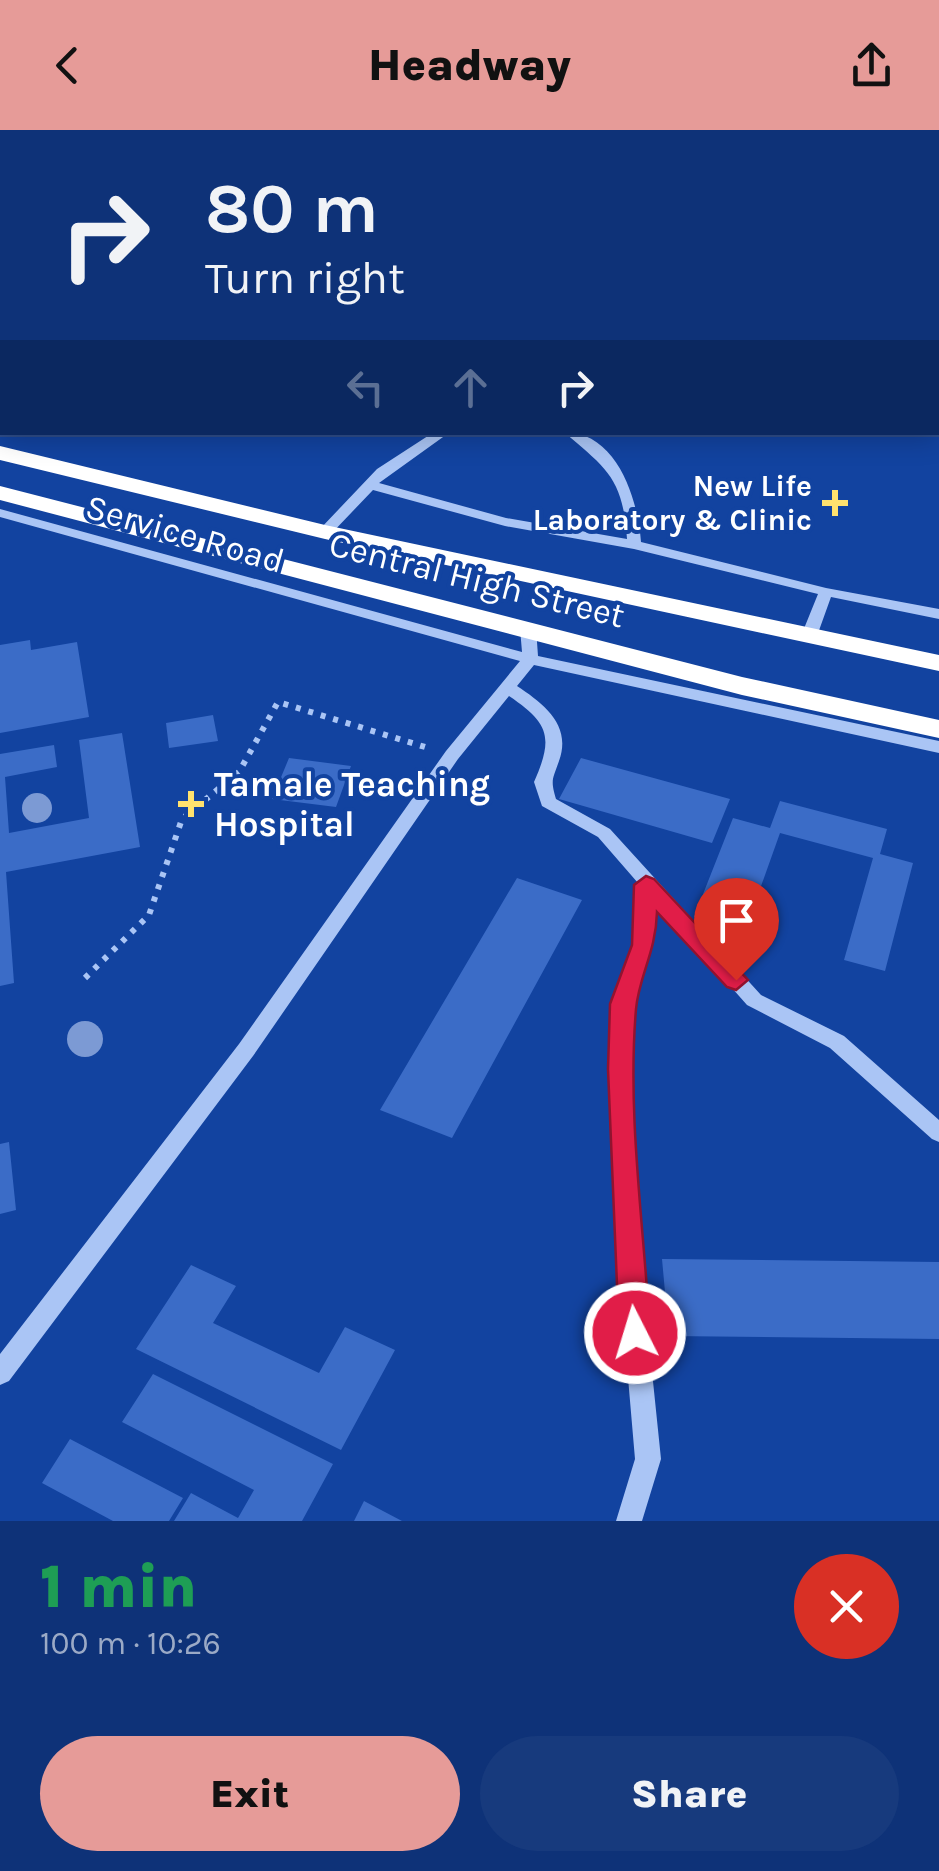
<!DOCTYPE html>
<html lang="en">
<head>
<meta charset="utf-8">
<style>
  body { margin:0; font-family:Karla,sans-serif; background:#173a7d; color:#f1f3f6; height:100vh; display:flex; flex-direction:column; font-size:38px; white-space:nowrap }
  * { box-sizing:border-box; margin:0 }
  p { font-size:32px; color:#9baac6 }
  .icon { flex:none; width:55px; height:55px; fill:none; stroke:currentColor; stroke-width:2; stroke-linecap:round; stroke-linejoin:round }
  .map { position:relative; height:1391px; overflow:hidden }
  .panel { display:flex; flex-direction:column; background:#0e3278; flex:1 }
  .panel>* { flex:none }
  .top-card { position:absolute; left:0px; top:0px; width:940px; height:305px; box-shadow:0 5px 25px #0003,0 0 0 2px #2e4d8a; background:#0e3278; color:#f1f3f6; overflow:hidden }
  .pin { position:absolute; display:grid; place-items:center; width:85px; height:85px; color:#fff; margin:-102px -42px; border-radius:50% 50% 50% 0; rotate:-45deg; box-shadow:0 0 10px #0007 }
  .pin .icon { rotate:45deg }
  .me { position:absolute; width:110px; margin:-55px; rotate:355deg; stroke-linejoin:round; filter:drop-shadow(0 0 8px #0008) }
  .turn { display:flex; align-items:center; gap:35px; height:210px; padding:0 40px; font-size:45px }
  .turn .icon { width:130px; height:130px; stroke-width:2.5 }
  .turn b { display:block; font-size:70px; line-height:85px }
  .lanes { display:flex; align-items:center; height:95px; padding:0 40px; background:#0003; justify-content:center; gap:50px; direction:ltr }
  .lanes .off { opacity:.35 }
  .round { display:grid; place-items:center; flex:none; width:105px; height:105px; border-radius:52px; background:#173a7d }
  .headline { display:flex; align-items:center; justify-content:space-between; height:170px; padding:0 40px }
  h1 { font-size:60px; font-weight:800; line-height:75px; color:#1e9e55 }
  .button { display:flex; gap:20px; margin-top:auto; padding:20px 40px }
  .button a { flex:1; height:115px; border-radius:60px; background:#e69b98; color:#111; font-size:40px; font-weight:800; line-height:115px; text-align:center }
  .button a+a { background:#173a7d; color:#f1f3f6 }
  header { display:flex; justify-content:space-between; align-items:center; height:130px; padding:0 40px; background:#e69b98; color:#111; font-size:45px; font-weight:800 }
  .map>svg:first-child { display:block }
  .building { fill:#3b6cc7 }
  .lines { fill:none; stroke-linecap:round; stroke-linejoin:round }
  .path { stroke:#aac5f5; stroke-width:6; stroke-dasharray:5 8; stroke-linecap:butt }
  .minor { fill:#aac5f5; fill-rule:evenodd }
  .highway { fill:#fff; fill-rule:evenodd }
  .tree { fill:#7c9ad4 }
  .route { fill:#e11d48; stroke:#92132f; stroke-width:2.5 }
  .poi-dot { fill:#ffe26e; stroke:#1243a0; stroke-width:4 }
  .labels { text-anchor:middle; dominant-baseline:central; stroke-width:8; stroke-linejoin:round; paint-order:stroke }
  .far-poi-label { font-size:30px; font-weight:bold; fill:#fff; stroke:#1243a0; text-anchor:end }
  .street-label { font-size:35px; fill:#fff; stroke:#1243a0 }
  .poi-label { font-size:35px; font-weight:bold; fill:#fff; stroke:#1243a0; text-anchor:start }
</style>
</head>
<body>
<header><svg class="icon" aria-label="back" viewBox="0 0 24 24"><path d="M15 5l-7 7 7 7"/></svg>Headway<svg class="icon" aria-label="share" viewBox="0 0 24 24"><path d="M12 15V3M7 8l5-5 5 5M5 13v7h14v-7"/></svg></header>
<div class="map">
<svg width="939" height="1391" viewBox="0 0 939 1391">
  <rect width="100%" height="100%" fill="#1243a0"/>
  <path class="building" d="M30,510l1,10 46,-8 12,75 -89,16v-88z
    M213,585l5,26 -49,7 -3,-25z
    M122,603l18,114 -134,25 8,111 -14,3v-232l54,-9 3,22 -52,10 4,56 80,-15 -10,-78z
    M289,628l62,8 -15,41 -64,-8z
    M581,628l149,41 -18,44 -153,-44z
    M780,671l107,28 -7,25 33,9 -28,108 -41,-11 29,-102 -93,-25 -35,98 -51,-14 39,-99 37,10z
    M517,748l65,22 -130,238 -72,-28z
    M9,1012l7,68 -16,4v-70z
    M662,1129l277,3v77l-270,-3z
    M191,1135l45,21 -23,37 106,50 26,-46 50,23 -54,100 -205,-101z
    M153,1244l180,90 -31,57h-128l17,-28 47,25 16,-28 -132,-68z
    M70,1309l113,59 -14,23h-56l-71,-38z
    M364,1371l38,20h-48z"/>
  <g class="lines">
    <path class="path" d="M85,848l64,-63 33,-96 57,-47 39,-70 147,45"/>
    <path class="minor" d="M925,0h14v4z
      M434,302h16l-71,51 127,35 121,21c-4,-61 -20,-70 -63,-107 53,0 74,67 77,110l185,46 113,21v10l-108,-22 -14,39 -8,5 -8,-5 17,-42 -184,-45 -129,-23 -132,-36 -43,45h-10v-6l57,-60z
      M0,379l522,143 -2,-24 8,-5 8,5 2,28 401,85v12l-405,-88 -17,21c27,18 55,39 42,75 -6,18 -9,18 -3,38l54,30 151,166 83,41 95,84v22l-7,-3 -102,-91 -83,-43 -92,-104 -2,44 -20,59 -2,65 6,157 24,233 -19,62h-26l19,-62 -20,-233 -4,-157 2,-65 22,-59 3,-62 -40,-46 -56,-31 -8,-24c20,-45 15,-59 -25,-86l-51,63 -205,297 -244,325 -9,4v-31l239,-310 207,-293 74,-90 -520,-144z"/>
    <path class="highway" d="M0,316l325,79 614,130v16l-614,-132 -325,-79z
      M0,356l742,191 197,43v18l-197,-43 -742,-195z"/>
  </g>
  <g class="tree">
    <circle cx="37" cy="678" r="15"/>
    <circle cx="85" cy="909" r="18"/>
  </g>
  <path class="route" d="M646,746l8,3 94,101 -12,10 -9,-3 -70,-75c-1,40 -18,64 -21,97 -9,106 8,217 14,324l-4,10 -11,4 -11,-4 -5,-10 -11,-264 2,-65 22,-59 2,-60z"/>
  <g class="poi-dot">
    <path d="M830 358h10v10h10v10h-10v10h-10v-10h-10v-10h10z"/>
    <path d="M186 659h10v10h10v10h-10v10h-10v-10h-10v-10h10z"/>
  </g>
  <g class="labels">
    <g class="far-poi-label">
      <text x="812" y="356">New Life<tspan x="812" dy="34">Laboratory &amp; Clinic</tspan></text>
    </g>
    <g class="street-label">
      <text transform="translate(185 404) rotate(16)">Service Road</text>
      <text transform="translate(477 450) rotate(14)">Central High Street</text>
    </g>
    <g class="poi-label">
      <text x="214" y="654">Tamale Teaching<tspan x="214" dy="40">Hospital</tspan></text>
    </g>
  </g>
</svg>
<div class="pin" style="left:736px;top:850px;background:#d93025"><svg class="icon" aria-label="arrive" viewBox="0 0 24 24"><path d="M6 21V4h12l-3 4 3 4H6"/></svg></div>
<svg class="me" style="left:635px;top:1203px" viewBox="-20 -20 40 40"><circle r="17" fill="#e11d48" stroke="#fff" stroke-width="3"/><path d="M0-11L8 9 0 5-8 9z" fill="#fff"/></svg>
<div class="top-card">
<div class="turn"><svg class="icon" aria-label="right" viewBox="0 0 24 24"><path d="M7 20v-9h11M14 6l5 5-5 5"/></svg><div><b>80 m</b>Turn right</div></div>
<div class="lanes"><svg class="icon off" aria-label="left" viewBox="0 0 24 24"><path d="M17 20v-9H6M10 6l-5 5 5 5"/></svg><svg class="icon off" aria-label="ahead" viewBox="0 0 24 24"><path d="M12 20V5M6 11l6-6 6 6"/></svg><svg class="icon" aria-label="right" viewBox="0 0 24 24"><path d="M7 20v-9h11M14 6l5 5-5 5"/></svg></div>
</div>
</div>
<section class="panel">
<div class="headline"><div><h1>1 min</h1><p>100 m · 10:26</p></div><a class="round" style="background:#d93025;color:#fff"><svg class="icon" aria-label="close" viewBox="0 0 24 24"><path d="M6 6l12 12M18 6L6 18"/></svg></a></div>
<div class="button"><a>Exit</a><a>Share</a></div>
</section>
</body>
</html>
